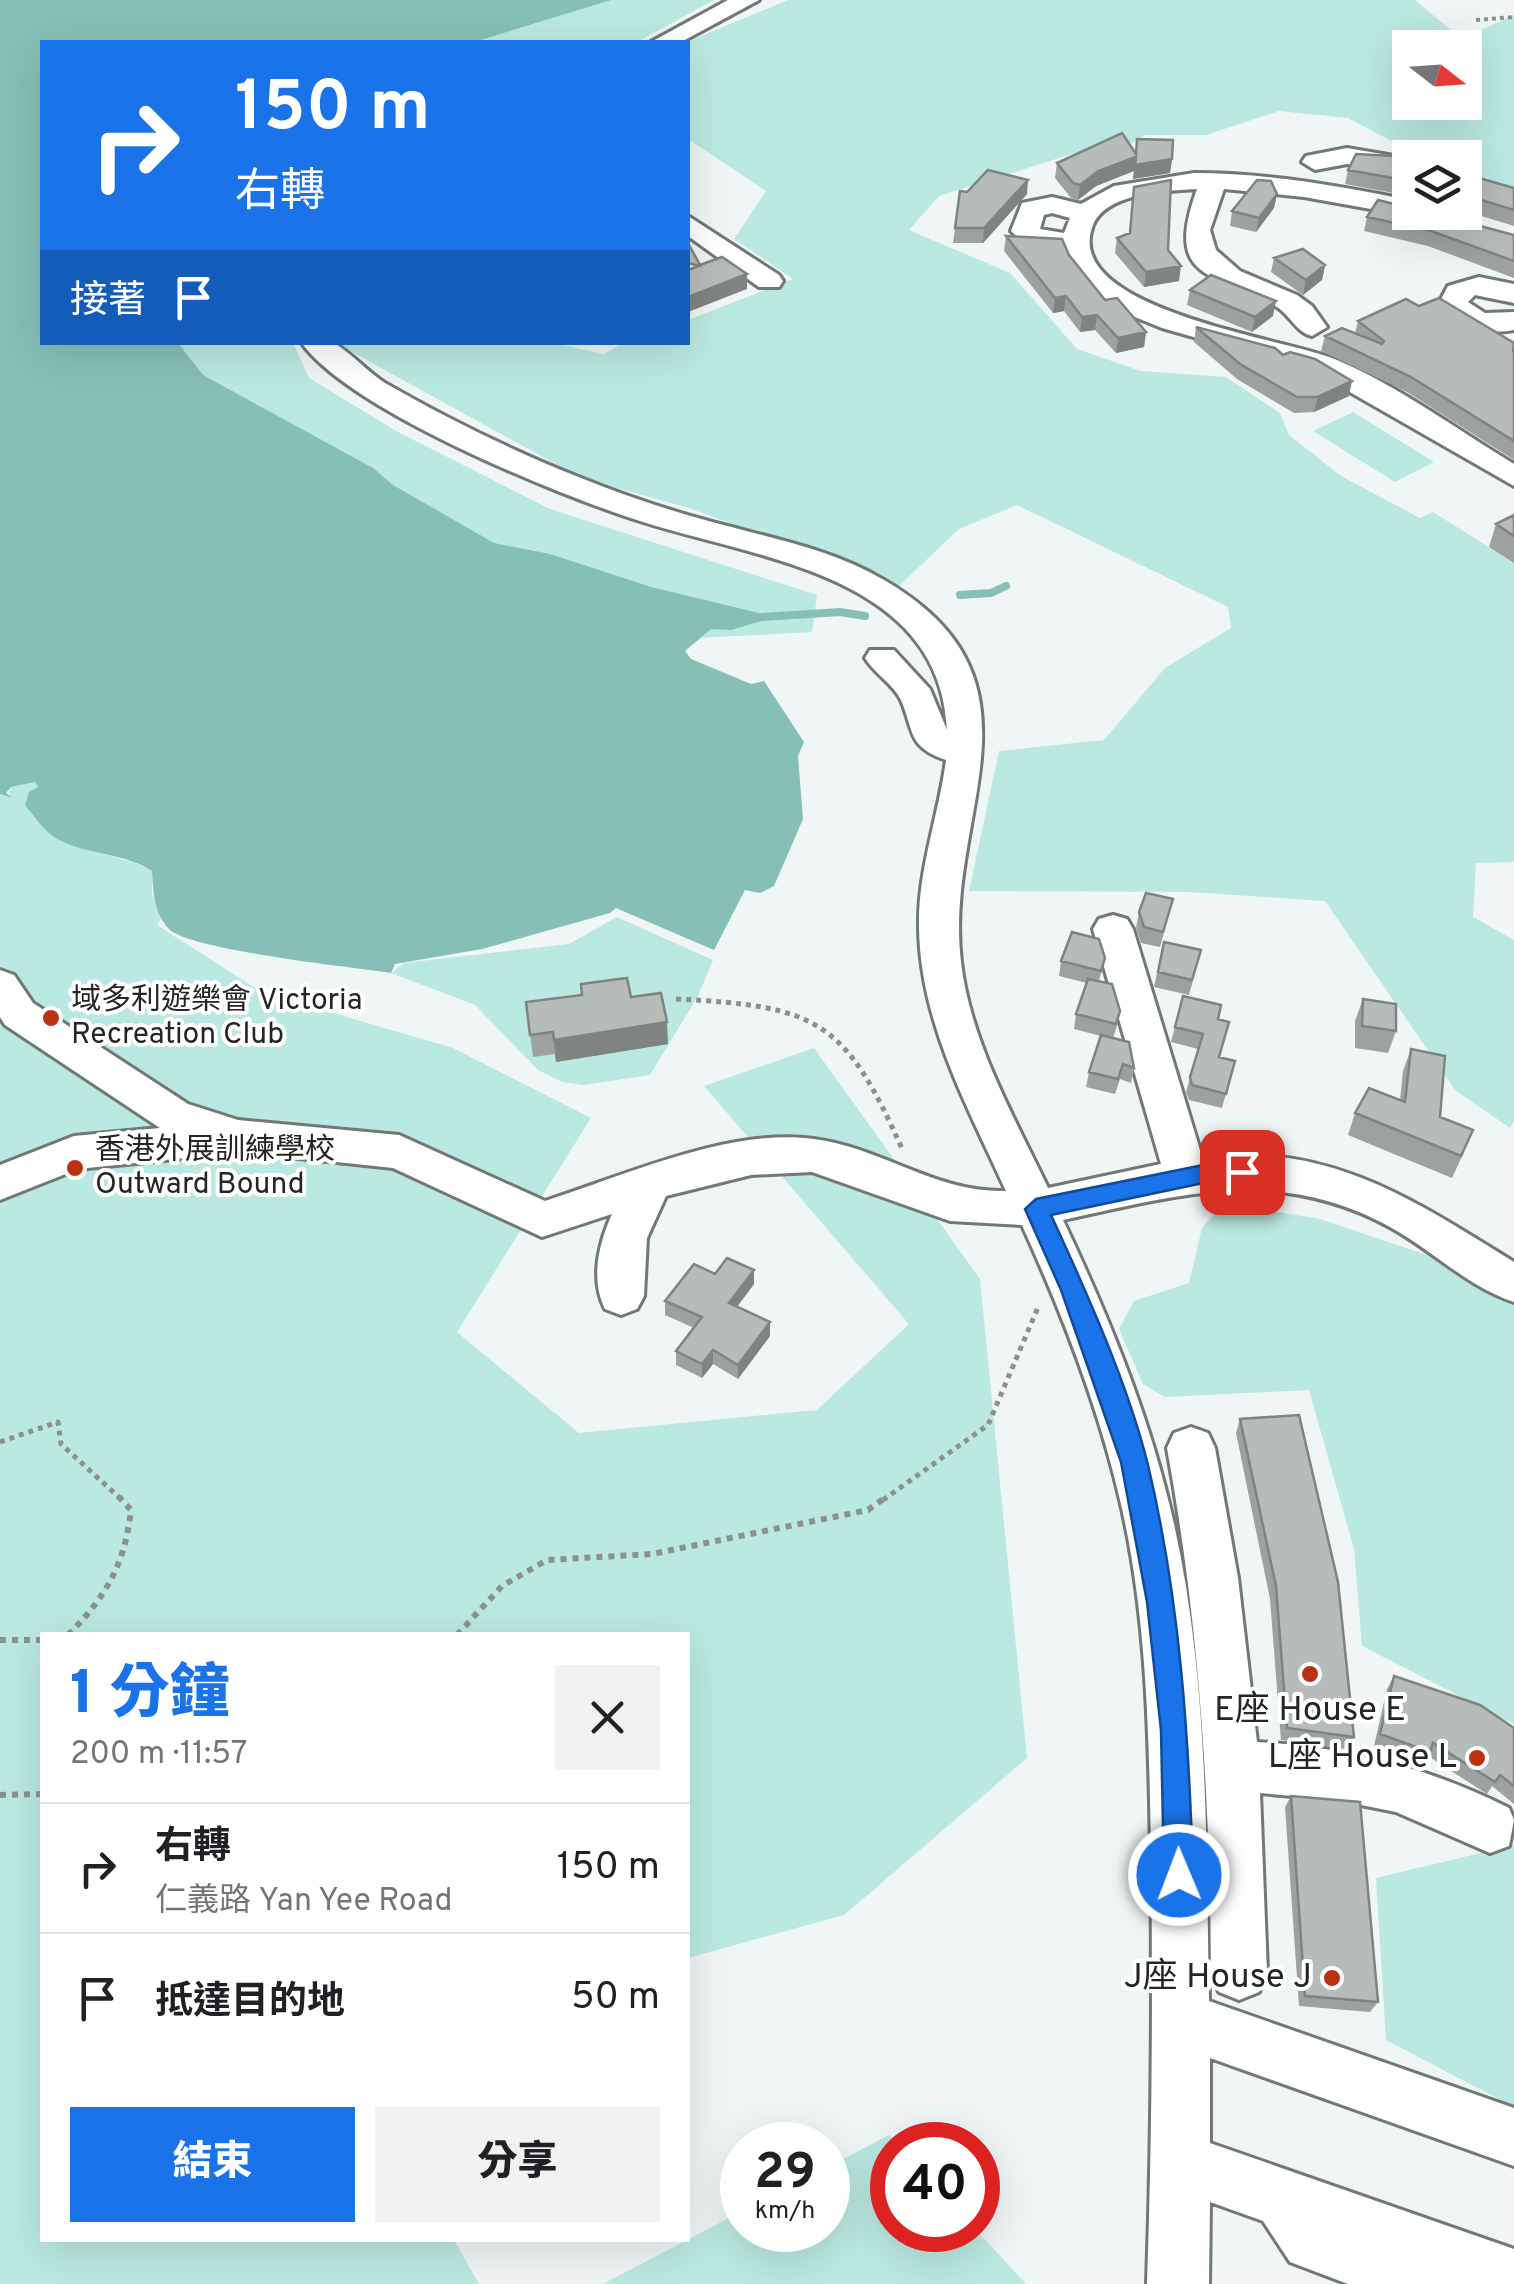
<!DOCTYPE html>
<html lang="zh-TW">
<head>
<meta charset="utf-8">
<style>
  body { margin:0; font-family:Overpass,"Noto Sans TC",sans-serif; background:#f2f2f2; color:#202124; height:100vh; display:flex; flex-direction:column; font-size:38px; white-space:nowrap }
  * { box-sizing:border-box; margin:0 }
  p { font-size:32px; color:#757577 }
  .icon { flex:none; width:55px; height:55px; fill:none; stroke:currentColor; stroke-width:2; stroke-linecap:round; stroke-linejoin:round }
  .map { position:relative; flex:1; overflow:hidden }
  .details { position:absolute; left:40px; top:1632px; width:650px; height:610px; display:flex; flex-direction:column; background:#fff; border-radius:0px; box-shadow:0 10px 40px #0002 }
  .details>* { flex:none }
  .hud { position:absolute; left:40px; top:40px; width:650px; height:305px; border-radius:0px; box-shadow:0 10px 40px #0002; background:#1a73e8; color:#fff; overflow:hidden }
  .needle { width:65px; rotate:107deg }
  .tools { position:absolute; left:1392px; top:30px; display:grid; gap:20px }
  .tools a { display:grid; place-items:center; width:90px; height:90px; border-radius:0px; background:#fff; box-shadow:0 10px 40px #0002; font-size:50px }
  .speed { position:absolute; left:720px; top:2122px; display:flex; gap:20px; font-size:50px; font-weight:700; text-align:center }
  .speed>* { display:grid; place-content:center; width:130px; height:130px; border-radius:50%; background:#fff; box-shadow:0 10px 40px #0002; line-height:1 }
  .speed small { font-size:25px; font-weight:400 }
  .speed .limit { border:15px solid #d22; background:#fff; color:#111 }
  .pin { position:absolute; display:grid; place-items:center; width:85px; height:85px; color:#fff; margin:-42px; border-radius:20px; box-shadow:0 5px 15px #0006 }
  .me { position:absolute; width:110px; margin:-55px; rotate:359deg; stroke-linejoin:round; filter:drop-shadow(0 0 8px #0008) }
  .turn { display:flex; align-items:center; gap:35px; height:210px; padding:0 30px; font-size:45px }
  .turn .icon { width:130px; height:130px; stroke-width:2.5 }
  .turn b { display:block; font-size:70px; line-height:85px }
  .then { display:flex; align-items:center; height:95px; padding:0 30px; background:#0003; gap:20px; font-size:38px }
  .round { display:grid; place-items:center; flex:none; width:105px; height:105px; border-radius:0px; background:#f2f2f2 }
  .headline { display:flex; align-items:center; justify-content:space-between; height:170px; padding:0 30px }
  h1 { font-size:60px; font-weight:800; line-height:75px; color:#1a73e8 }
  .cta { display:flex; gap:20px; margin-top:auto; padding:20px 30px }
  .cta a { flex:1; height:115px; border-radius:0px; background:#1a73e8; color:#fff; font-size:40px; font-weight:800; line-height:115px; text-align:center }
  .cta a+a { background:#f2f2f2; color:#202124 }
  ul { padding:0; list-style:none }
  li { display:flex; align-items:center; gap:30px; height:130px; padding:0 30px; border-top:2px solid #e0e0e0 }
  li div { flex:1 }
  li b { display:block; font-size:38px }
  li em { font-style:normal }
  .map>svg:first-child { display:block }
  .green { fill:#bae9e1; fill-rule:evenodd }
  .water { fill:#86bfb6 }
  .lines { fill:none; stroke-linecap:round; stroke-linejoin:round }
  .stream { stroke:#86bfb6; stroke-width:8 }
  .minor-casing { stroke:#717876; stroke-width:6 }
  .path-far2 { stroke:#8c9190; stroke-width:4; stroke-dasharray:4 4; stroke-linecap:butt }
  .path-far1 { stroke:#8c9190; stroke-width:5; stroke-dasharray:5 5; stroke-linecap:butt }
  .path { stroke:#8c9190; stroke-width:6; stroke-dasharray:6 6; stroke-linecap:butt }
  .minor { fill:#fff; fill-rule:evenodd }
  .wall { fill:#9ca2a0 }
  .shaded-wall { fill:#7f8482 }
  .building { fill:#b5bcba; stroke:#7f8482; stroke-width:2.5 }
  .route { fill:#1a73e8; stroke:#114b97; stroke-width:2.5 }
  .poi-dot { fill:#bc3112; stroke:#fff; stroke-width:4 }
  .labels { text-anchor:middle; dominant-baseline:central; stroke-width:8; stroke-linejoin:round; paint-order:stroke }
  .poi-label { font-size:30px; fill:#232625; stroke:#fff; text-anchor:start }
  .near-poi-label { font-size:35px; fill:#232625; stroke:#fff; text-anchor:end }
</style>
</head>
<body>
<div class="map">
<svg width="1514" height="2284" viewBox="0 0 1514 2284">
  <rect width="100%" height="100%" fill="#eff6f5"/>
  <path class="green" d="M608,0h106l-77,42h-167z
    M788,0h627l46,39 53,-24v180l-49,-11v-26l-43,-1 -74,-39 -69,-7 -73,24h-61l-13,8 -35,3 -158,50 -30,34 101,43 67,76 64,22 85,6 54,36 9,22 52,41 79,42 13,-6 81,51v299l-38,1 -3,54 41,23v181l-4,7 -54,-37 -131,-190 -135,-9 -221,-1 30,-140 105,-11 61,-72 66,-40 -3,-21 -211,-102 -58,24 -61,58 -209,-79 -108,-30 -245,-135 212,-1 56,12 19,-11 65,-1v-22l105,-41 -59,-40 32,-48 -78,-52 -1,-97zM1410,48h55v54h-55z
    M159,343h134l16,35 89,54 152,77 267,86 -5,37 -133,7 -466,-226z
    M1353,412l81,50 -39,20 -82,-51z
    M35,782l3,5 -6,9c3,9 6,22 11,30 16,25 82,28 109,45v23l9,24 -4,7 104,67 192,56 138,70 -134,214 122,101 238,-23 92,-86 -205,-238 110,-38 166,231 47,479 -183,157 -156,43v-323h-646v605h412l25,44h-479v-1490l8,2 3,-9z
    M617,917l96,43 -15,36 -48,79 -67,10 -21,-3 -24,-12 -63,-65 -84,-32 13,-10 165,-19z
    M1224,1203l96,16 107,36 87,50v419l-152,-78 -8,-97 -45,-159 -144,7 -22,-13 -24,-55 15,-28 55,-18 13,-55z
    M1514,1845v262l-128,-67 -10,-162z
    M889,2135l9,10h-6v85h84l50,54h-423l139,-73v19h86v-63z"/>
  <path class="water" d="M0,0h611l-137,42h-432v300l136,1 25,32 170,93 20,17 101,58 56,11 101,33 108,26 6,7 -34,10 -20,-1 -26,22 6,8 60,25 13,-3 40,61 -6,14 5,63 -29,67 -14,7 -15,-3 -31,60 -98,-42 -6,5 -128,36 -87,15 -4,9c-39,-6 -202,-23 -222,-44 -15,-16 -16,-37 -17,-58 -28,-18 -63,-16 -93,-31 -14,-7 -24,-23 -34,-35l4,-13 9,-5 -3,-5 -24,5 -5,6 6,5 -12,-4z"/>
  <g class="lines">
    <path class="stream" d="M960,595l31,-2 15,-7
      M762,617l78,-5 25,4"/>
    <g class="minor-casing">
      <path id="minor" d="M728,0h31l-78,42h-30z
        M1347,148l47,8 4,6 -13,8 -38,-6 -32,6 -13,-8 4,-6z
        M1194,173c74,0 144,13 216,27v12h11l-11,4 -106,-19 -80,-8 -14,41 6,20 24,21 57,24 15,11 15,21 -15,9c-16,-4 -21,-20 -35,-29 -63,-36 -114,-24 -80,-118 -30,2 -90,3 -104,36 -34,85 196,114 244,135 63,27 119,69 177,104v22l-201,-115 -151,-43 -42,-17 -32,-20 -24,-32v-9l-37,-4 -16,-15 11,-28 30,-6 29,7 33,-18zM1052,213l18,5 -6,15 -24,-4 4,-14z
        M688,216l91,59 4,6 -4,6h-20l-71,-51z
        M1479,277l35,7v19l-39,-8 -7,7 17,11 29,-1v18c-30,5 -57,-2 -75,-27l9,-17z
        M301,342c8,0 22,-2 30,0 14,5 39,32 54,41 61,35 126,67 191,93 42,17 85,32 129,44 60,17 125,28 179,60 175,102 59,234 77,382 9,79 53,155 87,226l113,-24 -68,-235 6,-10 14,-4 14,4 6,10 69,228c127,-15 210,42 312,105v40c-46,-15 -82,-52 -124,-75 -114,-62 -209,-32 -327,-7 43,91 82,185 106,283 40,161 37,333 40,498l305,107v58l-304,-108v85l304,106v35h-166l-58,-22 -27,-41 -53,-19 -1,82h-62c5,-144 6,-288 4,-433 -2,-115 -4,-234 -30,-347 -22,-96 -58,-189 -99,-279l-72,-4 -138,-49 -61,3 -85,21 -19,42 -3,58 -7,13 -16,6 -16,-6c-15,-30 -6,-66 7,-95l-70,23 -149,-69 -151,-16 -164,17 -78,31v-35l74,-29 86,-8 -155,-103 -5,-8v-47l14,5 19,28 155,101 50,16 161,15 146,66c78,-25 186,-74 269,-62 68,9 122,54 192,52 -38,-84 -87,-171 -87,-266 -1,-55 20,-111 27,-165 -39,-13 -32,-30 -45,-60 -7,-15 -27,-27 -36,-42l5,-8h24l36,39 17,41c-7,-156 -190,-171 -307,-209 -82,-26 -291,-111 -339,-179z
        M1191,1427l17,6 7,15 23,130 19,164c91,5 170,25 252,66l5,12 -5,26 -19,7 -94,-41 -60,-12 -76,-7 7,179 -8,20 -20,8 -20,-8 -8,-20c-1,-176 -12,-350 -44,-524l7,-15z"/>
    </g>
    <path class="path-far2" d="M1476,20l38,-3"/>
    <path class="path-far1" d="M676,999c142,7 169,21 227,152
      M0,1442l58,-20 3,22 61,56
      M883,1500l105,-75 51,-120"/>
    <path class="path" d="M68,1635c38,-38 57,-71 63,-125l-12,-13
      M457,1635l45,-49 45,-26 105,-6 216,-44 18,-13
      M0,1640h42
      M0,1795l42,-1"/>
    <use href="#minor" class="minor"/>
  </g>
  <path class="wall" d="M1137,139l35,20 -2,14 -37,6 1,-8 -38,15 -18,14 -7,-2 -16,-20 2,-15 78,-10z
    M1410,160v36l-65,-12 3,-14z
    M1465,174l49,14v38l-49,-15z
    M1134,187l34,63 11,31 -35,6 -29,-34 2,-15 12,-5z
    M1027,194l-44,49h-30l2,-15z
    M1277,194l-3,14 -18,24 -26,-6 2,-15z
    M1367,217l147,18v43l-86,-32 -64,-15z
    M1006,236l63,19 36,45 41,32 -2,15 -28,6 -21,-23 -15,2 -16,-21 -11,2 -49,-62z
    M1274,258l51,7 -3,15 -19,15 -32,-23z
    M1190,290l83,26 -21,16 -65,-27z
    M1419,306l95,37v117l-107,-68 -86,-41 4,-15 30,-3 3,-12z
    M1196,327l87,28 66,41 -35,16 -20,1 -57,-34 -43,-37z
    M1514,515v48l-25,-16 7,-23z
    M1173,899l-13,48 -19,-4 -5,-15 3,-16z
    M1164,942l37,8 -12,45 -35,-8z
    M1105,958l-6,23 18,45 -4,12 21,30 -3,15 -11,-4 -5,15 -29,-7 3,-15 12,-36 -27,-7 2,-15 11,-31 -28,-7 2,-15z
    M1183,996l35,23 2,38 15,4 -13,47 -33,-8 -3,-8 12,-43 -27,-7z
    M631,997l37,47 -112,18 -1,-8 -22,3 -7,-55z
    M1363,999l33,32 -8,22 -33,-5v-27z
    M1411,1049l29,68 24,35 -12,26 -104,-43 7,-22 45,-13 3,-29z
    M715,1274l39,10 -17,23 33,15v14l-32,43 -25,-15 -11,14 -26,-13v-14l18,-23 -29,-13v-14z
    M1240,1419l114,318 -7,12 -66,-9 -11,-141 -34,-166z
    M1394,1676l120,52v76l-22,-18 -5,8 -59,-38 -5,8 -49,-18 13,-57z
    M1291,1796l87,206 -8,10 -71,-6 -14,-199z"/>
  <path class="shaded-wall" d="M1136,157l-2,14 -38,15 -18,14 2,-15 18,-14z
    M1172,159l-2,14 -37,6 2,-14z
    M1028,180l-1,14 -44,49 1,-15z
    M1277,194l-3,14 -18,24 3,-14z
    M1325,265l-3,15 -19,15 3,-15z
    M1181,266l-2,15 -35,6 2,-15z
    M747,274v15l-59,23v-15z
    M1066,296l-2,15 -11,2 2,-15z
    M1276,301l-3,15 -21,16 3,-15z
    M1097,315l-2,15 -15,2 2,-15z
    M1146,332l-2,15 -28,6 2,-15z
    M1352,381l-3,15 -35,16 4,-15z
    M667,1022l1,22 -112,18 -2,-22z
    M754,1270v14l-25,33v-14z
    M770,1322v14l-32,43v-14z
    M713,1350v14l-11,14v-14z"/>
  <path class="building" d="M1122,133l14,21 1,-15 36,1 -1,19 -37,6 1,-8 -38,14 -18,14 -7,-2 -16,-20z
    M1356,154l38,2 16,4v21l-62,-11z
    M988,170l40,10 -44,48h-29l5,-37 7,1z
    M1465,174l49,14v22l-49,-15z
    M1171,180l-3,70 13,16 -35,6 -29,-34 13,-5 4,-46z
    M1257,180l14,1 6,13 -18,24 -27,-7z
    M1378,200l32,8v4h18l86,23v26l-83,-30 -64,-14z
    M1006,236l56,3 7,16 36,45 12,-2 29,34 -28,6 -21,-23 -15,2 -16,-21 -11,2z
    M688,243l12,22 22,-8 25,17 -59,23v-27l11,-4 -11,-3z
    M1303,249l22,16 -19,15 -32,-22z
    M1211,275l65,26 -21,16 -65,-27z
    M1439,298l75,45 -1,8 1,1v89l-103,-64 -86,-41 17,-8 40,16 2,-3 -26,-20 48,-22 13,7z
    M1196,327l79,21 8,7 7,-3 25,7 37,22 -34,16h-21l-57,-33z
    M1514,515v21l-18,-12z
    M1146,893l27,6 -10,33 -19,-5 -5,-15z
    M1072,932l27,7 6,19 -4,13 -40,-10z
    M1164,942l37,8 -9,30 -34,-8z
    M627,978l4,19 30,-4 6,29 -113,18 -1,-8 -23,3 -4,-33 56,-7 -1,-11z
    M1088,979l24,5 8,27 -4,13 -40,-10z
    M1183,996l38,9 -3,14 11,3 -10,35 16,4 -9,33 -34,-9 -2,-8 13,-43 -28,-7z
    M1363,999l33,5v27l-34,-5z
    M1101,1035l28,7 5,26 -11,-4 -5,15 -29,-7z
    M1411,1049l34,7 -5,61 33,13 -12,26 -106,-43 14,-25 36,14z
    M727,1258l27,12 -25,33 41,19 -32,43 -25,-15 -11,14 -26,-13 26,-34 -37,-16 29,-37 21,10z
    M1299,1415l39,167 16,155 -67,-9 -11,-142 -36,-167z
    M1394,1676l86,29 34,23v58l-14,-11 -5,7 -62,-39 -3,9 -50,-18z
    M1291,1796l69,6 18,200 -73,-6z"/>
  <path class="route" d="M1242,1163l11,9 -11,10h-34l-157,33c35,76 77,169 97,250 32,135 41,272 45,410l-4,10 -10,5 -11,-5 -4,-10 -3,-145 -14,-128 -26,-140 -60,-172 -36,-81 11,-10 172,-35z"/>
  <g class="poi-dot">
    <circle cx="51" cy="1018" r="10"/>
    <circle cx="75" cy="1168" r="10"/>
    <circle cx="1310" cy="1674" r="10"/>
    <circle cx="1477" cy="1758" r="10"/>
    <circle cx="1332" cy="1978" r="10"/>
  </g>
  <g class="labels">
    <g class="poi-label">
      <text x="71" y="1001">域多利遊樂會 Victoria<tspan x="71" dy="34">Recreation Club</tspan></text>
      <text x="95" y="1151">香港外展訓練學校<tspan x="95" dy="34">Outward Bound</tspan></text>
    </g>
    <g class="near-poi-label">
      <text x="1310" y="1711" text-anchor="middle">E座 House E</text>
      <text x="1457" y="1758">L座 House L</text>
      <text x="1312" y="1978">J座 House J</text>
    </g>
  </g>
</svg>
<div class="tools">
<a><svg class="needle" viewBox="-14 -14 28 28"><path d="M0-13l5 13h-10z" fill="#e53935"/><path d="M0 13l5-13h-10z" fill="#757577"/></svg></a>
<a><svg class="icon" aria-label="layers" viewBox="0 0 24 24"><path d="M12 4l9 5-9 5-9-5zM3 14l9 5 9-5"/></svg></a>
</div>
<div class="speed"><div>29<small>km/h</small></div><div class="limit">40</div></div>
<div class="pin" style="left:1242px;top:1172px;background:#d93025"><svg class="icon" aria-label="arrive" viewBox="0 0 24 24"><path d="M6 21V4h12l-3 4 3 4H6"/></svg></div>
<svg class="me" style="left:1179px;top:1875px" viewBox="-20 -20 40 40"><circle r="17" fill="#1a73e8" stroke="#fff" stroke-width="3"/><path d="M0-11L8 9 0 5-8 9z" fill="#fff"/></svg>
<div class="hud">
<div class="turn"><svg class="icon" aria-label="right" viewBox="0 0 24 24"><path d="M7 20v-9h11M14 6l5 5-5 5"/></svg><div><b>150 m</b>右轉</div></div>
<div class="then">接著<svg class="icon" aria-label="arrive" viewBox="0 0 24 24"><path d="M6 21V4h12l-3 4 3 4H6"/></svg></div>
</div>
<section class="details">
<div class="headline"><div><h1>1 分鐘</h1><p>200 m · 11:57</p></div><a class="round"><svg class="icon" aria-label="close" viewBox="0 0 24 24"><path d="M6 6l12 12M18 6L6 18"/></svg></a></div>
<ul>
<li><svg class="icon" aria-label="right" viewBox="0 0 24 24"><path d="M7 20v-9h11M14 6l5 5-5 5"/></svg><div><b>右轉</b><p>仁義路 Yan Yee Road</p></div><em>150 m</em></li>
<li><svg class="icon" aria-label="arrive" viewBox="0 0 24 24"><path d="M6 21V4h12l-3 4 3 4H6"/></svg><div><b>抵達目的地</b></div><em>50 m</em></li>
</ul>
<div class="cta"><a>結束</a><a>分享</a></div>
</section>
</div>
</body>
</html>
